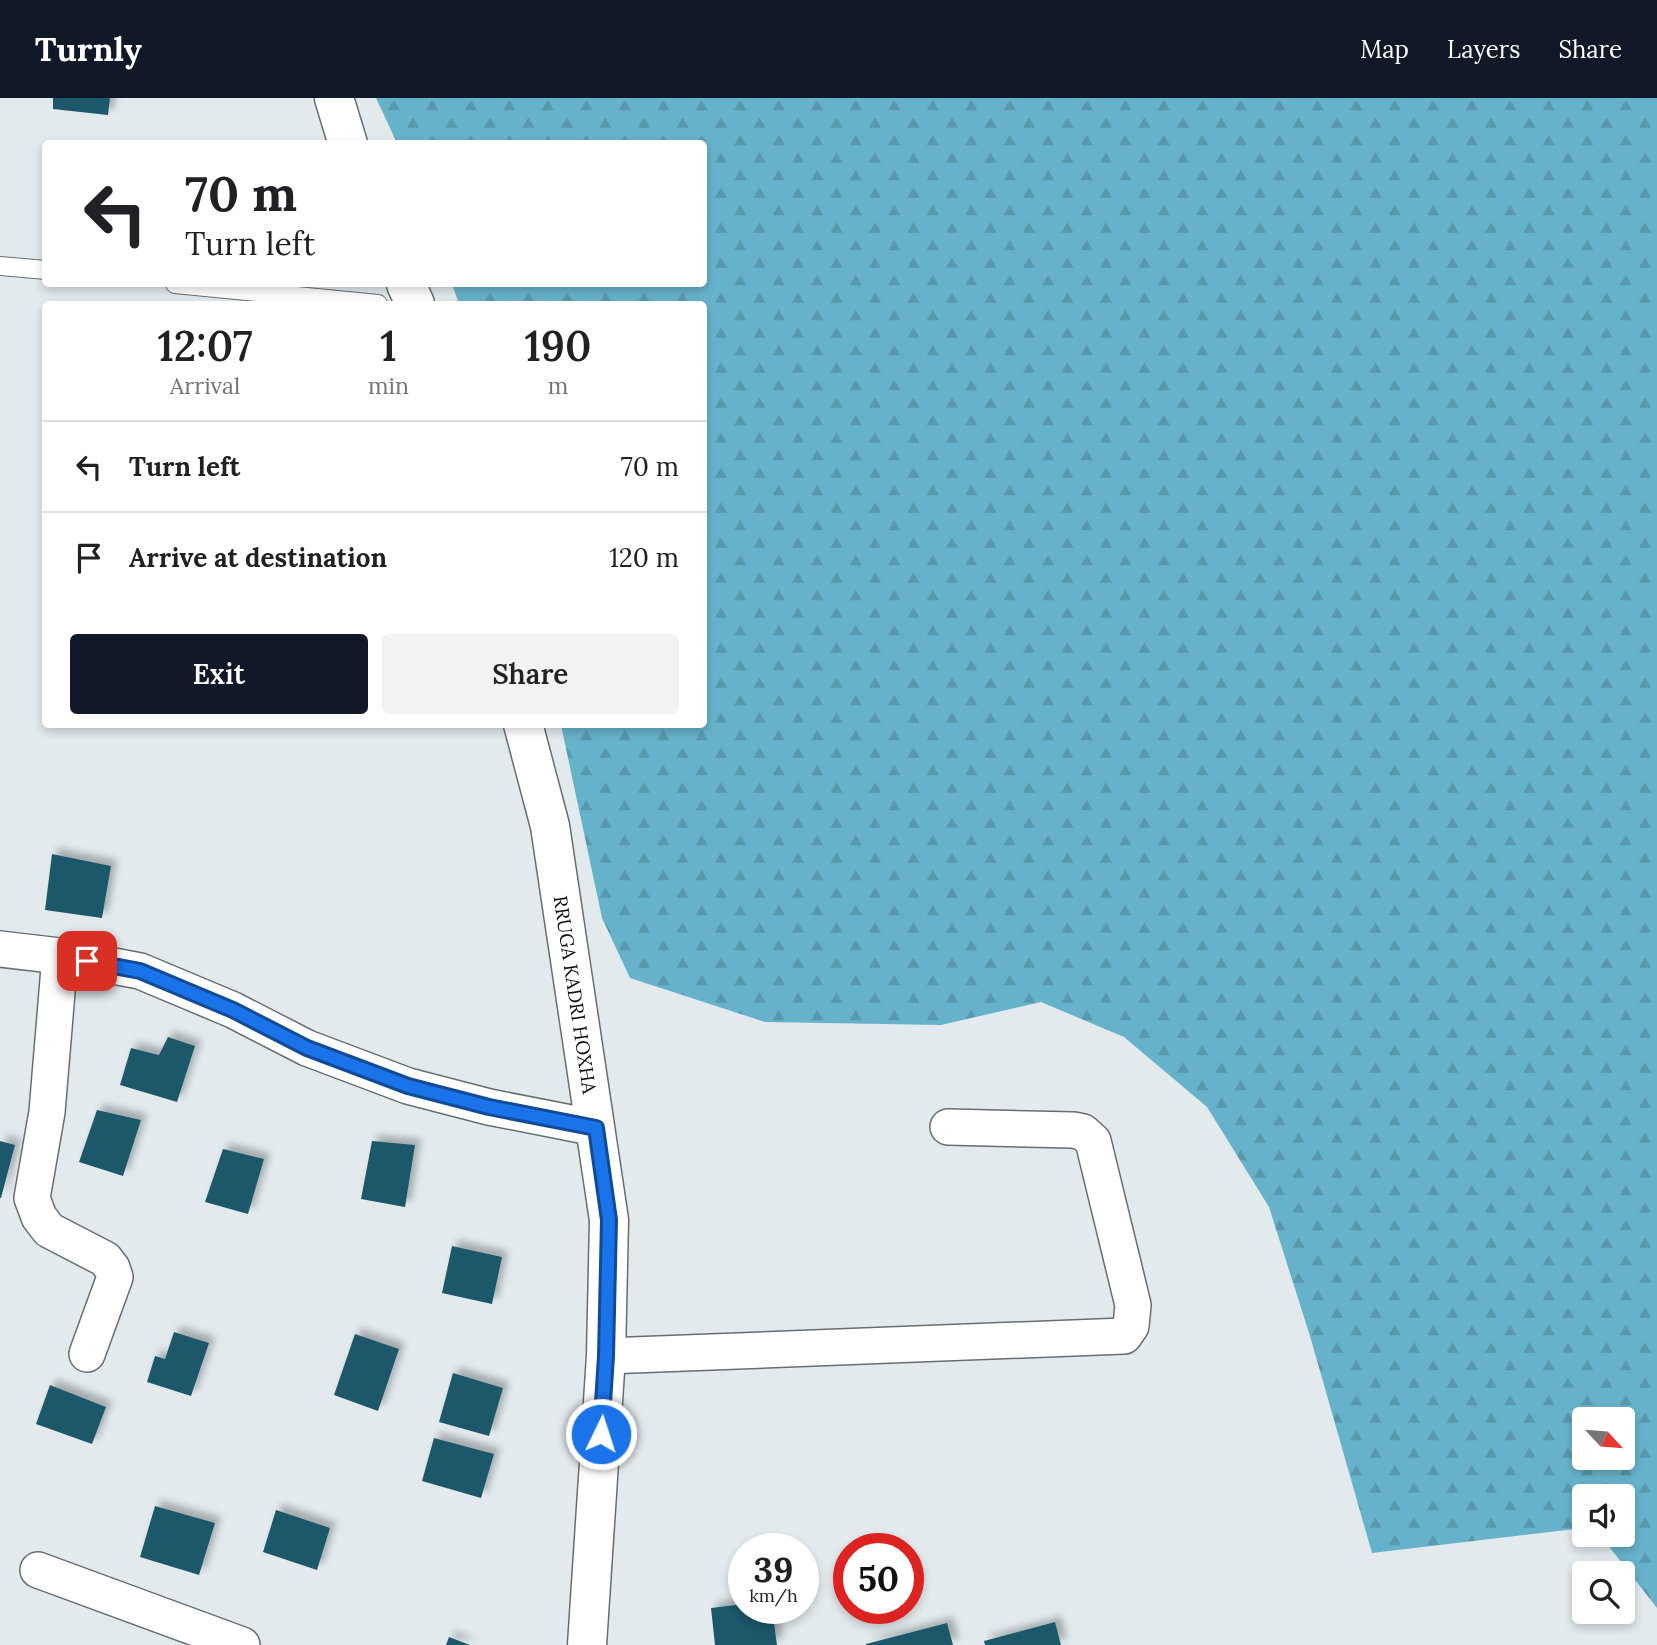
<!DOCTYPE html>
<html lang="en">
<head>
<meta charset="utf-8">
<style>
  body { margin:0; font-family:Lora,serif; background:#f2f2f2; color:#202124; height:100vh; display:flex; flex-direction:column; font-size:26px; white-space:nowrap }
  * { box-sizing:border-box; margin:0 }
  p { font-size:23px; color:#757577 }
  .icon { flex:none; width:38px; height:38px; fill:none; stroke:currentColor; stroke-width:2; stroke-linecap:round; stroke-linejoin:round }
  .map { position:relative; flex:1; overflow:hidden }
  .details { position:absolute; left:42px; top:203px; width:665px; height:427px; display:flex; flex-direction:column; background:#fff; border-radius:7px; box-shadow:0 4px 10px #0003 }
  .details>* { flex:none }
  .top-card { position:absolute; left:42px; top:42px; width:665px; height:147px; border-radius:7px; box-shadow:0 4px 10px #0003; background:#fff; color:#202124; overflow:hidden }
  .needle { width:46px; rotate:116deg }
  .buttons { position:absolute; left:1572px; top:1309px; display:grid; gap:14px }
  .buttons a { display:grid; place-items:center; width:63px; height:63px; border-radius:7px; background:#fff; box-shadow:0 4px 10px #0003; font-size:35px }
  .speed { position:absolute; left:728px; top:1435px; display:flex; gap:14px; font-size:35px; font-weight:700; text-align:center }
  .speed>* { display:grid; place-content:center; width:91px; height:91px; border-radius:50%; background:#fff; box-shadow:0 4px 10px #0003; line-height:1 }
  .speed small { font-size:18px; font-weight:400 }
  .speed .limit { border:10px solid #d22; background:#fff; color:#111 }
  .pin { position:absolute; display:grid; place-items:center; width:60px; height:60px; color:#fff; margin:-30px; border-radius:14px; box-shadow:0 4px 10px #0006 }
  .me { position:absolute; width:77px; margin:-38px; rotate:4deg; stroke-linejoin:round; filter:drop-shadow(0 0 5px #0008) }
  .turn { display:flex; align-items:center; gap:24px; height:147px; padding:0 28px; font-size:32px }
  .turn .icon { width:91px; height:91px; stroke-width:2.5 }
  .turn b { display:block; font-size:49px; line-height:60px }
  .eta { display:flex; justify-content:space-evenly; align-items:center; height:119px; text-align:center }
  .eta b { font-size:42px; font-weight:600; line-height:49px }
  .cta { display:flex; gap:14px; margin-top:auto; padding:14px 28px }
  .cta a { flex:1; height:80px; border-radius:7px; background:#111827; color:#fff; font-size:28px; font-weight:600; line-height:80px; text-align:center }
  .cta a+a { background:#f2f2f2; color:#202124 }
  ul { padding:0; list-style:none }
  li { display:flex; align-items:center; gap:21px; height:91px; padding:0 28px; border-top:2px solid #e0e0e0 }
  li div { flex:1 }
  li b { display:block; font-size:26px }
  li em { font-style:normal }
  header { display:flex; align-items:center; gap:42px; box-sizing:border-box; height:98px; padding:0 35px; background:#111827; color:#fff }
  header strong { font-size:33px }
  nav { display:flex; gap:38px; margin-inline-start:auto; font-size:24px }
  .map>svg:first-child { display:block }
  .forest { fill:url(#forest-firs); fill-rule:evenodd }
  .building { fill:#1f596b; filter:url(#shadow) }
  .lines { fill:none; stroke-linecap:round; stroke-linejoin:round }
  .service-casing { stroke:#676e71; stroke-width:20 }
  .minor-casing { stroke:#676e71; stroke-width:38 }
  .secondary-casing { stroke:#676e71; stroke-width:41 }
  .service { stroke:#fff; stroke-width:18 }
  .minor { stroke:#fff; stroke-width:35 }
  .secondary { stroke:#fff; stroke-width:38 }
  .route-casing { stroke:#114b97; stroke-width:18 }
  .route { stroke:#1a73e8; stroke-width:12 }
  .labels { text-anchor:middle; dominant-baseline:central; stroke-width:7; stroke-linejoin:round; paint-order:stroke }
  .street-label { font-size:19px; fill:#0b0e0e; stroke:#eff7fa }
</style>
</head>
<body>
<header>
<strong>Turnly</strong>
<nav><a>Map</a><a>Layers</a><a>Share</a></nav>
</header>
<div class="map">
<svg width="1657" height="1547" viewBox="0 0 1657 1547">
  <defs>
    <pattern id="forest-firs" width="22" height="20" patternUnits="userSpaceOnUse" patternTransform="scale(1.75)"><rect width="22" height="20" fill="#67b2cb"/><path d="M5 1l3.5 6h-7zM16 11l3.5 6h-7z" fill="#5898ad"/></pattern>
    <filter id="shadow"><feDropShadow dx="6" dy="-6" stdDeviation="3.5" flood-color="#0004"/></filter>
  </defs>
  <rect width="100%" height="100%" fill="#e2eaed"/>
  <path class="forest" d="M376,0h1281v1510l-57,-73h22v-39h-38v32l-212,25 -62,-217 -41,-129 -62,-100 -83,-70 -83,-35 -100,23 -176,-3 -135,-44 -28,-60 -41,-193 143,-1v-420h-245l-7,-20h252v-140l-307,-1zM1584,1321h38v39h-38z"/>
  <path class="building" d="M53,0h57l-2,17 -55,-6z
    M52,756l59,12 -9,52 -57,-8z
    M168,939l27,9 -18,56 -57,-17 11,-37 28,7z
    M97,1012l44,10 -18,56 -44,-14z
    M0,1043l15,4 -14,53h-1z
    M372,1043l43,4 -10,62 -44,-8z
    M223,1051l41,10 -16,55 -43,-12z
    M452,1148l50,11 -10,47 -50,-11z
    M174,1234l35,11 -18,53 -44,-14 8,-26 10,3z
    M355,1236l44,15 -21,62 -44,-16z
    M453,1275l50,15 -14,48 -50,-14z
    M50,1287l56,22 -14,37 -56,-20z
    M434,1340l60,16 -13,44 -59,-17z
    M155,1408l60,17 -16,52 -59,-18z
    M276,1412l54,18 -13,42 -54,-18z
    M744,1506v4h28l5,37h-62l-4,-37z
    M1055,1524l6,23h-76l-1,-4z
    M947,1525l6,22h-87v-1z
    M449,1539l21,8h-24z"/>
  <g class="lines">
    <g class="service-casing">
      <path id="service" d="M0,168l46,4
        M175,186l203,20"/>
    </g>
    <g class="minor-casing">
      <path id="minor" d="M0,851l60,7 80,15 93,39 74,38 101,38 81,21 107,21
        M60,858l-13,156 -15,86 7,19 10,13 56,29 7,9 3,9 -28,77
        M606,1258l518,-20 7,-10 2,-21 -40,-164 -10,-9 -10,-2 -125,-3
        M38,1472l204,75"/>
    </g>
    <g class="secondary-casing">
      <g id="secondary">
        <path d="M334,0l14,46"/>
        <path d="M406,186l9,20"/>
        <path id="s1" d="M523,626l27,102 59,394 -3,136 -19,289"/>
      </g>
    </g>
    <use href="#service" class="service"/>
    <use href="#minor" class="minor"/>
    <use href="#secondary" class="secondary"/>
  </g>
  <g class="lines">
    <g class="route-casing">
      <path id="route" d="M87,863l53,10 93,39 74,38 101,38 81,21 107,21 13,92 -3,136 -5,78"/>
    </g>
    <use href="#route" class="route"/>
  </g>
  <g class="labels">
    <g class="street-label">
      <text stroke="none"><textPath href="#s1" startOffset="276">RRUGA KADRI HOXHA</textPath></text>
    </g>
  </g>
</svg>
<div class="buttons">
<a><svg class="needle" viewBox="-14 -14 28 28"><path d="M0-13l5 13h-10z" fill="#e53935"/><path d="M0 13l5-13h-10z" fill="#757577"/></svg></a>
<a><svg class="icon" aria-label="sound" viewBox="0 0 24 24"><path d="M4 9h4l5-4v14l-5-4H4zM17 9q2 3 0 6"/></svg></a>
<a><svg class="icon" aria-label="search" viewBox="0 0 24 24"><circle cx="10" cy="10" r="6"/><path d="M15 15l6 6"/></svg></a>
</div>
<div class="speed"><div>39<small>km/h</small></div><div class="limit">50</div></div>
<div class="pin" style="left:87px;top:863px;background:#d93025"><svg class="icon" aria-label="arrive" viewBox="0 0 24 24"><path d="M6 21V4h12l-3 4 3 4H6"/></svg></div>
<svg class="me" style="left:601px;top:1336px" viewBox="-20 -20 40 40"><circle r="17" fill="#1a73e8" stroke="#fff" stroke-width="3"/><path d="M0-11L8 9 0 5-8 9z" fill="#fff"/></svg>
<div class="top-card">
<div class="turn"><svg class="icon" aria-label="left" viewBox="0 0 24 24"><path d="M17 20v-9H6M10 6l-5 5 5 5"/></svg><div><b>70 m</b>Turn left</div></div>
</div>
<section class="details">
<div class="eta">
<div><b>12:07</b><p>Arrival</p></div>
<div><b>1</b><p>min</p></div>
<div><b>190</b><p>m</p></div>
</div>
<ul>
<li><svg class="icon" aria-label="left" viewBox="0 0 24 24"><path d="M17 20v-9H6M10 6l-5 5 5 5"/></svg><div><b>Turn left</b></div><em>70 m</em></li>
<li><svg class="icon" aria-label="arrive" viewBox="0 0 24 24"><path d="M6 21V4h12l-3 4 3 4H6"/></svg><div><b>Arrive at destination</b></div><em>120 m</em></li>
</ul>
<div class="cta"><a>Exit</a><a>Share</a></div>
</section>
</div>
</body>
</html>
